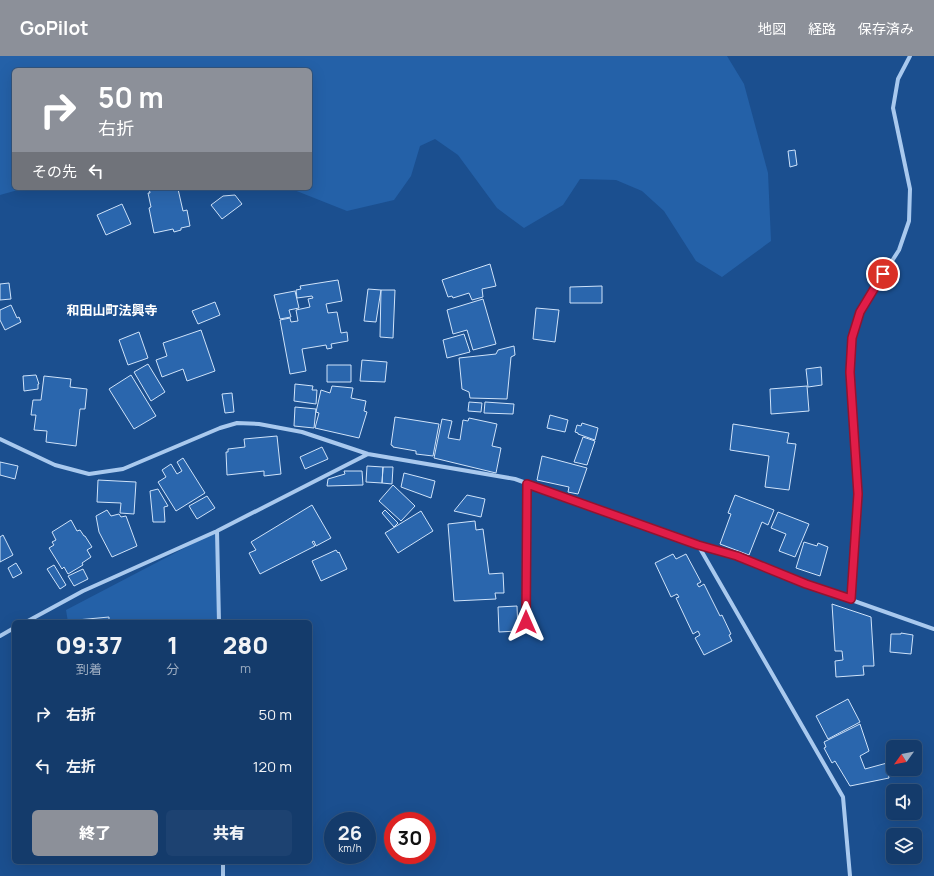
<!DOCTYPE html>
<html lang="ja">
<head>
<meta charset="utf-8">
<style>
  body { margin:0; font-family:Manrope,"Noto Sans JP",sans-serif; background:#1d4271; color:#f1f3f6; height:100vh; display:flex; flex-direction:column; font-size:15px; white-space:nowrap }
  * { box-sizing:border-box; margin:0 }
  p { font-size:13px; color:#9dadc1 }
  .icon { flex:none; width:22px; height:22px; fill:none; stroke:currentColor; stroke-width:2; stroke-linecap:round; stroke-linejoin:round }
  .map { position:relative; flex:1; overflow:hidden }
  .panel { position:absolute; left:12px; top:564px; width:300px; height:244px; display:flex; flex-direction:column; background:#143b6b; border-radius:6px; box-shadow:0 4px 16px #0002,0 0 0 1px #33557e }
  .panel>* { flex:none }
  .top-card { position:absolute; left:12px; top:12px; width:300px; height:122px; border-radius:6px; box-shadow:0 4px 16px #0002,0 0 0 1px #33557e; background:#8c9099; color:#fff; overflow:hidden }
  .needle { width:26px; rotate:237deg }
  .fabs { position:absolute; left:886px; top:684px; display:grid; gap:8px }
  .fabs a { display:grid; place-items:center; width:36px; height:36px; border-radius:6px; background:#143b6b; box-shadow:0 4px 16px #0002,0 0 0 1px #33557e; font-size:20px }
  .speed { position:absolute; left:324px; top:756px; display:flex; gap:8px; font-size:20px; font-weight:700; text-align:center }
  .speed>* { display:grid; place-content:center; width:52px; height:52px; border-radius:50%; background:#143b6b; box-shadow:0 4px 16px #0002,0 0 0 1px #33557e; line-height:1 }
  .speed small { font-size:10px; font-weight:400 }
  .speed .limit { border:6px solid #d22; background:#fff; color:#111 }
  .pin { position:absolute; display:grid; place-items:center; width:34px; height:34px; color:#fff; margin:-17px; border:2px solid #fff; border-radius:50%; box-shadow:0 1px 4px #0007 }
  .me { position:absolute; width:44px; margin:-22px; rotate:0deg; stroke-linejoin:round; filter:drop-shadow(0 0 3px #0008) }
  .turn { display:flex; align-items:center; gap:14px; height:84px; padding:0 20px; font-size:18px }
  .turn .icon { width:52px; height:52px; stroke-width:2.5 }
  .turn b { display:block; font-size:28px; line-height:34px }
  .then { display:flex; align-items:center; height:38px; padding:0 20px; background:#0003; gap:8px; font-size:15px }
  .eta { display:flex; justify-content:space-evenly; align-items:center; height:68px; text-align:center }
  .eta b { font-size:24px; font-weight:800; line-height:28px }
  .action { display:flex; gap:8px; margin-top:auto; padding:8px 20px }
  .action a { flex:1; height:46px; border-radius:6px; background:#8c9099; color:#fff; font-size:16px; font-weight:800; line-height:46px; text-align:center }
  .action a+a { background:#1d4271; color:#f1f3f6 }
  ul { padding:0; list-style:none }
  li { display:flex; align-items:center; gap:12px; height:52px; padding:0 20px }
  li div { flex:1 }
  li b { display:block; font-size:15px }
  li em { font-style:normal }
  header { display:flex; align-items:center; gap:24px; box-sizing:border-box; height:56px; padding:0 20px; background:#8c9099; color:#fff }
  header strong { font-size:19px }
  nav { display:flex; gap:22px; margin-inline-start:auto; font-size:14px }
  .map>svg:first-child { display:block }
  .green { fill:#2461a8 }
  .building { fill:#2a66ad; stroke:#cfe3fa }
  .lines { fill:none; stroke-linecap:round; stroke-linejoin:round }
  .minor { stroke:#a9c9ee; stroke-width:4 }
  .route-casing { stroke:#92132f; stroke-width:10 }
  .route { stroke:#e11d48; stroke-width:7 }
  .labels { text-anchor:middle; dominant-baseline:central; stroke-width:4; stroke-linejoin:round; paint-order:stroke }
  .quarter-label { font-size:13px; font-weight:bold; fill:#fff; stroke:#1b4f8f }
</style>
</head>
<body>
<header>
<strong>GoPilot</strong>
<nav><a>地図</a><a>経路</a><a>保存済み</a></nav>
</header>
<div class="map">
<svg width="934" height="820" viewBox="0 0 934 820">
  <rect width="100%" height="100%" fill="#1b4f8f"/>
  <path class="green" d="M0,0h727l17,28 24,89 3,68 -49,36 -26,-16 -32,-50 -22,-20 -26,-11 -36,-1 -17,26 -39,23 -27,-20 -39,-53 -23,-16 -15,7 -9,30 -17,24 -47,11 -58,-23h21v-118h-296v118h11l-25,7z
    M217,475v91h-149l-2,-12z"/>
  <path class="building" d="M795,94l2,15 -7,2 -2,-16z
    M149,132h23v2l6,-1 5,22 4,-1 3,16 -9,2v2l-7,2 -1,-3 -19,4 -5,-25 2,-1 -3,-14h2z
    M235,139l7,9 -20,15 -11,-14 12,-9z
    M122,148l9,20 -25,11 -9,-20z
    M490,208l6,22 -14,3 1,8 -11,3 -3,-7 -16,5 -1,-2 -4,1 -6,-17z
    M338,224l4,21 -16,3 2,9 9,-1 4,21 6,-1 1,9 -17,3 1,4 -5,1 -1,-4 -24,4 4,22 -16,3 -10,-54 10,-2 1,4 7,-1 -2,-11 14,-3 -2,-8 5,-1 -1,-2 -15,2 -1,-8 5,-1 -1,-3z
    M9,227l2,16 -11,1v-16z
    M602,230v17h-32v-16z
    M368,233l13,1 -5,32 -12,-1z
    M381,234h14l-2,48 -13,-1z
    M295,235l4,17 -10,2 2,7 -11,2 -6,-24z
    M483,243l13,45 -23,6 -6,-20 -14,4 -6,-24z
    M215,246l5,13 -22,9 -6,-13z
    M11,249l6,13 2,-1 2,5 -16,8 -5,-10v-10z
    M536,252l23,2 -4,32 -22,-3z
    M201,274l14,41 -28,10 -4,-12 -21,8 -6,-17 11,-4 -4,-13z
    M139,276l9,26 -20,7 -9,-25z
    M464,278l6,18 -23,6 -4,-18z
    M514,290l1,9 -4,2 -4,42 -37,-1 -1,-6 -7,-3 -3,-31 37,-4 2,-4z
    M362,304l25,2 -2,20 -25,-1z
    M148,308l17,28 -14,9 -17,-29z
    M327,309h24v17h-24z
    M821,311l1,18 -14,2 -2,-18z
    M36,319l3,9h-1v5l-14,2 -1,-15z
    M131,319l25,41 -22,13 -25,-40z
    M44,320l27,3 -1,8 17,2 -2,20h-5l-4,37 -30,-4 1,-11 -13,-1 2,-15h-5l2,-15h8z
    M295,328l18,2 -1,4h5l-1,14 -22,-3z
    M332,330l21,2 -2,10 15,3 -2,10 3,1 -8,26 -44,-10 4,-15 -3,-1 5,-22 9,3z
    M807,330l2,25 -38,3 -1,-25z
    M232,337l2,19 -9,1 -3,-19z
    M469,346l13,1 -1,9 -13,-1z
    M485,346l29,2 -1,10 -29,-1z
    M295,351l21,2 -2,19 -20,-2z
    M550,359l18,5 -3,12 -18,-4z
    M395,361l44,7 -6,32 -17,-2v-3l-23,-4v-1l-2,-1z
    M469,362l28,6 -5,22 9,2 -5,25 -62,-15 8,-39 10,2 -4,17 12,2 3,-20 5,1z
    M582,367l16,5 -3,12 -17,-6v-1l-3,-1 2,-7 4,1z
    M733,368l56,9 -2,10 9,1 -7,46 -24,-3 4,-31 -39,-6z
    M277,380l4,38 -17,2v-5l-37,4 -1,-23h2v-3l17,-2 -1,-8z
    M583,381l12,4 -8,24 -13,-3z
    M322,391l6,12 -23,10 -5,-12z
    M542,400l45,12 -9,26 -10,-2 1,-5 -32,-7z
    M183,402l22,35 -29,18 -18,-29 8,-5 -4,-7 9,-6 6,10 5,-3 -5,-9z
    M0,406l18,4 -3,13 -15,-4z
    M367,410l16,1 -1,16 -16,-1z
    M383,411h10l-1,17 -10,-1z
    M344,415h18l1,14 -36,1 1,-7 17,-5z
    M404,417l31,8 -4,17 -30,-11z
    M98,424l38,2 -2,32 -14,-1 1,-10 -24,-1z
    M393,429l22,21 -14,15 -22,-20z
    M158,433l10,17 -4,1 1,15h-12l-3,-31z
    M467,439l18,4 -4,18 -27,-6z
    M735,439l39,15 -6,15 -6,-3 -13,33 -29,-11 11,-30 -3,-1z
    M207,440l8,12 -18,11 -8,-13z
    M312,449l19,33 -15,8 -2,-5 -2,1 3,4 -55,28 -11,-21 7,-3 -5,-8z
    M107,454l4,6 8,-2 2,3 5,-1 11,30 -25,11 -13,-25 -3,-16z
    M385,454l13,13 -4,4 -12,-14z
    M421,455l12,20 -35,22 -13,-20z
    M778,456l31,12 -14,33 -16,-6 7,-17 -15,-6z
    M71,464l6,11 3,-1 4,6h1l7,11 -5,3 4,7 -9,6 1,2 -15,9 -4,-7 -2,2 -13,-21 5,-3 -2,-3 4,-2 -4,-8z
    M475,465l1,9 7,-1 6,45 14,-1 1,20h-9l1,6 -42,2 -6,-77z
    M3,479l10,20 -13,7v-25z
    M804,486l13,4 1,-3 10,4 -8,29 -24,-8z
    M336,494l2,3 1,-1 8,17 -26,12 -9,-20z
    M673,498l3,5 10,-5 15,28 -4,2 2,3 5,-3 16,32 2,-1 9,19 -2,1 3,6 -28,14 -9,-17 5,-3 -2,-4 -5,3 -17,-36 3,-1 -2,-3 -6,3 -16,-34z
    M16,507l6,10 -9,5 -5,-10z
    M54,509l12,20 -6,4 -13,-20z
    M83,513l5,10 -14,7 -6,-10z
    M832,548l39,13 3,49h-11l1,9 -28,2 -1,-16 8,-1 -1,-9h-7z
    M517,550l1,25 -19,1 -1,-25z
    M109,561v5l-43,-1z
    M901,577l12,2 -2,19 -21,-2 1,-18h10z
    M848,643l12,23 -32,17 -12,-23z
    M860,668l9,27 -9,5 5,13 22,-6 2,15 -39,8 -15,-25 -3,2 -8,-15 2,-1 -2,-5z"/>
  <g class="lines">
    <path class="minor" d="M0,383l55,26 34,9 34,-5 97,-41 17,-5 22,1 43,8 66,22 147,25 183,66 39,11 69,28 128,45
      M217,475l2,91
      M698,489l145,252 7,79
      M851,543l7,-106 -8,-121 2,-34 8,-27 39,-61 10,-29 1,-32 -17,-81 5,-29 12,-23
      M26,566l57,-31 134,-60 151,-77
      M526,566l1,-138
      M0,580l14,-8
      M223,806v14"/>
  </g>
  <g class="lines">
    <g class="route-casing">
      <path id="route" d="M526,566l1,-138 171,61 39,11 69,28 45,15 7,-105 -8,-122 2,-34 8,-26 23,-38"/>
    </g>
    <use href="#route" class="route"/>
  </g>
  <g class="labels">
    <g class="quarter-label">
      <text x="112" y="254">和田山町法興寺</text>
    </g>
  </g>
</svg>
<div class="fabs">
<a><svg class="needle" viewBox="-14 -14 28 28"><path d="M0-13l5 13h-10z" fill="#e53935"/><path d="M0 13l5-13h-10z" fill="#9dadc1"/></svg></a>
<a><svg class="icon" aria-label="sound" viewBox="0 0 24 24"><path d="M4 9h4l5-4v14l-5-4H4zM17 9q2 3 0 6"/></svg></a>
<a><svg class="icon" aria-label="layers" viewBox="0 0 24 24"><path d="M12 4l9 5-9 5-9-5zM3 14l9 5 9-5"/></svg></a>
</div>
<div class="speed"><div>26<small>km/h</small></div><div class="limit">30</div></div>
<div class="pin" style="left:883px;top:218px;background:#d93025"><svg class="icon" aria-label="arrive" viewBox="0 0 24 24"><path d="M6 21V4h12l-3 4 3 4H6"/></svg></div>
<svg class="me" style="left:526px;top:566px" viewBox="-20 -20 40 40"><path d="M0-17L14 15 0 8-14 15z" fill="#e11d48" stroke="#fff" stroke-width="4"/></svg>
<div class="top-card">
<div class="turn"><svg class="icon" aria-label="right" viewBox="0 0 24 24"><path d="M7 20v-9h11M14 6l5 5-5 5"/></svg><div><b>50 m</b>右折</div></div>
<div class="then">その先<svg class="icon" aria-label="left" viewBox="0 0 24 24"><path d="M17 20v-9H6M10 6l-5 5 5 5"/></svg></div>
</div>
<section class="panel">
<div class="eta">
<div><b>09:37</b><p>到着</p></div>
<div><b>1</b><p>分</p></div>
<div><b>280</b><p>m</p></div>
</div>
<ul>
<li><svg class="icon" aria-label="right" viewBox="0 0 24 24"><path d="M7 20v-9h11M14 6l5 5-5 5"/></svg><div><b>右折</b></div><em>50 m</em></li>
<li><svg class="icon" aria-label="left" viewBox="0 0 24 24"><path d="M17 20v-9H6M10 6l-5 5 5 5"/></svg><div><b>左折</b></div><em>120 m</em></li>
</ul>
<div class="action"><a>終了</a><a>共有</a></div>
</section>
</div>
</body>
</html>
